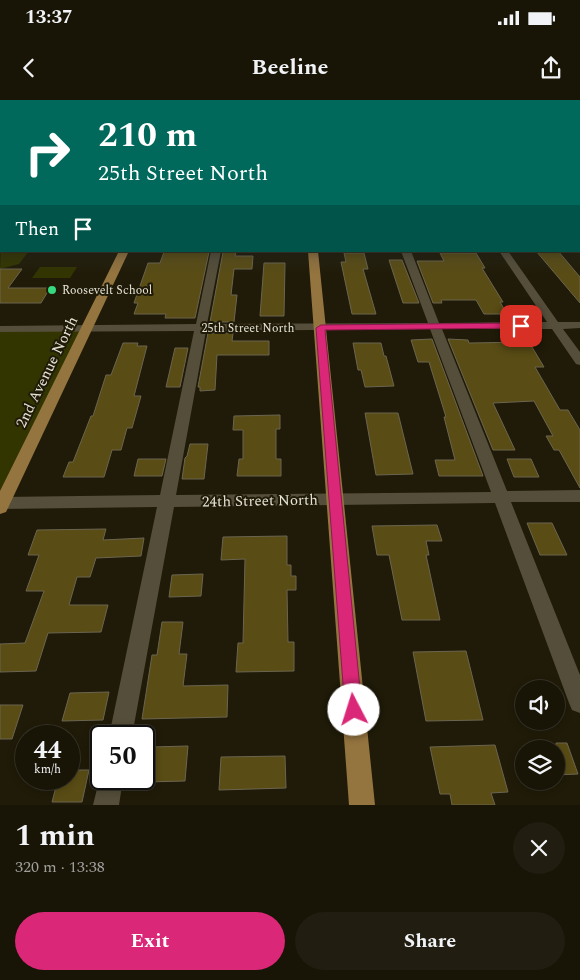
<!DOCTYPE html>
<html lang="en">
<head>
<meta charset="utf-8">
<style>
  body { margin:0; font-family:Spectral,serif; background:#211d10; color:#f1f3f6; height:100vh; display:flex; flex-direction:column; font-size:19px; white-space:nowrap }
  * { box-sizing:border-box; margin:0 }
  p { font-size:16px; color:#9f9e9b }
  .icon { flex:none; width:28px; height:28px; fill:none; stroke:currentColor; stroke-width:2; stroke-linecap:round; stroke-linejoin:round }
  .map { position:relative; height:705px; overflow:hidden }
  .sheet { display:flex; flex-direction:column; background:#181406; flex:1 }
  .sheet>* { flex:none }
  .banner { position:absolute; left:0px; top:0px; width:580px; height:152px; box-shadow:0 2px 8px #0003,0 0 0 1px #363328; background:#00695c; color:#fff; overflow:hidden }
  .tools { position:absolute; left:515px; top:580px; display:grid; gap:10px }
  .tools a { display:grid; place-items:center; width:50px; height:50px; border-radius:50%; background:#181406; box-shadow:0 2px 8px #0003,0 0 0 1px #363328; font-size:25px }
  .speed { position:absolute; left:15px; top:625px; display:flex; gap:10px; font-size:25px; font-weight:700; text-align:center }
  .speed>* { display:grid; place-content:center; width:65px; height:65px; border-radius:50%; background:#181406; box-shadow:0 2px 8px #0003,0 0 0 1px #363328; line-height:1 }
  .speed small { font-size:12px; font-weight:400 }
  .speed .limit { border:2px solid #111; border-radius:8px; background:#fff; color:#111 }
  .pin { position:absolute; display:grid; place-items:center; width:42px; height:42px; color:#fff; margin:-21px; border-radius:10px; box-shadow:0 2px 8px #0006 }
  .me { position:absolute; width:55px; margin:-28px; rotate:355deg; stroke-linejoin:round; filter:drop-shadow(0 0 4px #0008) }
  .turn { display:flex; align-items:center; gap:18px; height:105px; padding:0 15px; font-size:22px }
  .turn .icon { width:65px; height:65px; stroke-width:2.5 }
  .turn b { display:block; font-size:35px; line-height:42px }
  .then { display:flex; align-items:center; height:48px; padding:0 15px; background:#0003; gap:10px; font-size:19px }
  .round { display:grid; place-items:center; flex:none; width:52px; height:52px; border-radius:26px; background:#211d10 }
  .head { display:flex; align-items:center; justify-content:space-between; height:85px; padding:0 15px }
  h1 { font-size:30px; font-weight:700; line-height:38px }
  .button { display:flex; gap:10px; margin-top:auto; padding:10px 15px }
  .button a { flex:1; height:58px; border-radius:30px; background:#db2777; color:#fff; font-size:20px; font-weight:700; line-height:58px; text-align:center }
  .button a+a { background:#211d10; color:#f1f3f6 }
  .status { display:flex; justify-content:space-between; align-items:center; height:35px; padding:0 25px; background:#181406; direction:ltr }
  .status svg { height:14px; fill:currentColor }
  header { display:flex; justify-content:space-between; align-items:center; height:65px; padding:0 15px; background:#181406; font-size:22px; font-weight:700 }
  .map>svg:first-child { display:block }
  .green { fill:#323500 }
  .building { fill:#594c15; stroke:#6b6550 }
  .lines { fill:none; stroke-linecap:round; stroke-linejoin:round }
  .minor { fill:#544e3a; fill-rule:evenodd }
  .major { fill:#94743f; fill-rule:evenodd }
  .route { fill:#db2777; stroke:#8e194d }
  .poi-dot { fill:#36d880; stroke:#201b08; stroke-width:2 }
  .labels { text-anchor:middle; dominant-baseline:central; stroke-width:4; stroke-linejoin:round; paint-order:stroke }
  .far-poi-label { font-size:12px; fill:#e7e4d7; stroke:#201b08; text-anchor:start }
  .far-street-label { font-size:12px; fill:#e7e4d7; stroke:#201b08 }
  .street-label { font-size:15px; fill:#e7e4d7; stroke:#201b08 }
</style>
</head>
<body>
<div class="status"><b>13:37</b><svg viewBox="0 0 49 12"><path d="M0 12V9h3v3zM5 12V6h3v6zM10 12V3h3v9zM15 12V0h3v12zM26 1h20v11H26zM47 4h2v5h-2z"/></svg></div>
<header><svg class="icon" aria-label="back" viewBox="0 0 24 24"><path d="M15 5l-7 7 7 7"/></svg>Beeline<svg class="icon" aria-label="share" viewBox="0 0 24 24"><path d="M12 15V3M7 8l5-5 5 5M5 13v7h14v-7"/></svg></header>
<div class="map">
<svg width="580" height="705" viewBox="0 0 580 705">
  <rect width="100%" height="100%" fill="#201b08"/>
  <path class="green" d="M1,144v7h28l-10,13 -19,5z
    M40,167h37l-7,11h-38z
    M0,229h85l-85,174z"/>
  <path class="building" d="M536,151h22l22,26v26z
    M164,152h45l-14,66h-30l1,-4h-32l4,-11h-4l14,-40h12z
    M223,152h13l-1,4h18l-1,13h-18l-3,26h6l-3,27h-24z
    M344,153h20l4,16h-5l13,45h-24l-11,-52h5z
    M440,153h36l9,15h-3l21,34h-3l7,12h-23l-8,-14h-35l1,3h-9l-16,-42h27z
    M389,160h13l17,43h-16z
    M264,163h21l-1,53h-24z
    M0,169h22l-14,19h42l-9,15h-41z
    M208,233h25l-1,8h37v14h-52l-2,35 -15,1v-4h-2z
    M432,239l51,137h-44l-4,-16h20l-11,-43h2l-17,-55h-11l-7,-22z
    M448,239l20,1 1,3 60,-1 15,25h-9l25,43h8l12,20v58l-21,-38h-5l-8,-14h7l-19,-35 -41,2 22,47h-22z
    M123,243h15l-1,3h10l-13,50h7l-9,32h-5l-6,22h-9l-8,27h-41l6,-15h4l18,-46h2l13,-41h5z
    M353,243h28l3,13h2l8,30 -29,1 -4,-17h-3z
    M175,248h13l-8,39h-14z
    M365,313h33l15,61 -37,1z
    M280,315v14h-4v30h5v17h-44l2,-17h4v-29h-10l1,-14z
    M190,344h18l-4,35h-22l3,-21 2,-2z
    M138,359h28l-4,17h-28z
    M507,359h24l8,18h-25z
    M527,423h25l15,32h-27z
    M437,425l5,16h-16l3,14h-3l14,65h-38l-13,-65h-12l-5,-29z
    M106,429l-3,11 41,-2 -3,18 -45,2 -6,19h-13l-8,28h39l-7,27 -53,1 -12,38 -36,1v-28l25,-1 19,-52h-18l13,-36h-11l9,-25z
    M287,436v29h4v11h5v14h-9l1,52h6v29l-58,1 2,-29h5l2,-84 -24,1 2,-23z
    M203,474l-2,22 -32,1 3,-22z
    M162,522h21l-4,32h8l-4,32 45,-1 -1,32 -85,2 10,-64h5z
    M466,551l17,69 -57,1 -13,-69z
    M109,592l-6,28 -41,1 8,-28z
    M0,605h23l-11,34h-12z
    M556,643h11l11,31 -22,1z
    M495,645l13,47 -17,1 4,12h-43l-2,-11h-10l-10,-47z
    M188,646l-3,35 -40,1 6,-35z
    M285,656l1,32 -67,2 2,-33z
    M69,670h20l-7,32h-30l6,-23h11z"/>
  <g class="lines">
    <path class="minor" d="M579,75h1v3h-1z
      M579,125l1,1v7l-1,-1z
      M0,133h1v6h-1z
      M211,151h10l-14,73 221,-1 -27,-72h10l28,72 108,-1 -48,-71h9l50,71h22v6l-17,1 17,23v13l-4,-1 -24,-35h-110l65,162 73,-1v12h-69l69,173v38l-8,-3 -3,-7 -74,-200 -321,4 -42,229h-23l48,-229 -157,2v-12l160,-2 34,-164 -194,1v-6l196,-2zM430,229l61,163 -315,3 30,-164z
      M101,673v6h22l-4,26h-26z"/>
    <path class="major" d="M119,151h10l-121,257 -2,4 -6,2v-23z
      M308,151h10l57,554h-26z"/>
  </g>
  <linearGradient id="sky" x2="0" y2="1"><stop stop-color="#120f04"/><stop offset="0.43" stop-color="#3c3f3d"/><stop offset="1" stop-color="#3c3f3d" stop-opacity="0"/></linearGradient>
  <rect width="580" height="174" fill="url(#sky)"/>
  <path class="route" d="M521,223l3,1v4l-199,2 37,380 -2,5 -6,3 -6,-3 -3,-5 -29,-382 5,-3z"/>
  <circle class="poi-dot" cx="52" cy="190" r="5"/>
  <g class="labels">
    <g class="far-poi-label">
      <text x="62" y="190">Roosevelt School</text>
    </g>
    <g class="far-street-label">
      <text x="248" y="228">25th Street North</text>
    </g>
    <g class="street-label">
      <text transform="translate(47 272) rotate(-64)">2nd Avenue North</text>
      <text transform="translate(260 401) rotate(-1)">24th Street North</text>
    </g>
  </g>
</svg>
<div class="tools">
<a><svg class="icon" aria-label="sound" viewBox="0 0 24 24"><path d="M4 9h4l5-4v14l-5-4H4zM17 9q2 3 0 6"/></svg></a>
<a><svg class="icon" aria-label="layers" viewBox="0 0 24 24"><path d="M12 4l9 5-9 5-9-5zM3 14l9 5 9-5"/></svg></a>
</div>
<div class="speed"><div>44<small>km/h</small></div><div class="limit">50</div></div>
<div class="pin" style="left:521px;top:226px;background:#d93025"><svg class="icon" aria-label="arrive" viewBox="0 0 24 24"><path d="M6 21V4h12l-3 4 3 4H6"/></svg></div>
<svg class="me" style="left:354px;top:610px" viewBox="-20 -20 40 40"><circle r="19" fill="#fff"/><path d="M0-13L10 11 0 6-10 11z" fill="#db2777"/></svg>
<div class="banner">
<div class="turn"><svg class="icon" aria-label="right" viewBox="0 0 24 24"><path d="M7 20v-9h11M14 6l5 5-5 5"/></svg><div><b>210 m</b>25th Street North</div></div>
<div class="then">Then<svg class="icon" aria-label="arrive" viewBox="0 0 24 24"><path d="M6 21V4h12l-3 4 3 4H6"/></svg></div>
</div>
</div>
<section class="sheet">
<div class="head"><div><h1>1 min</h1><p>320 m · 13:38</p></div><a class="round"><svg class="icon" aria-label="close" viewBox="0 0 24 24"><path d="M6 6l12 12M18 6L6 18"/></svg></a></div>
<div class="button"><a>Exit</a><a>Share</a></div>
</section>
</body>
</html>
